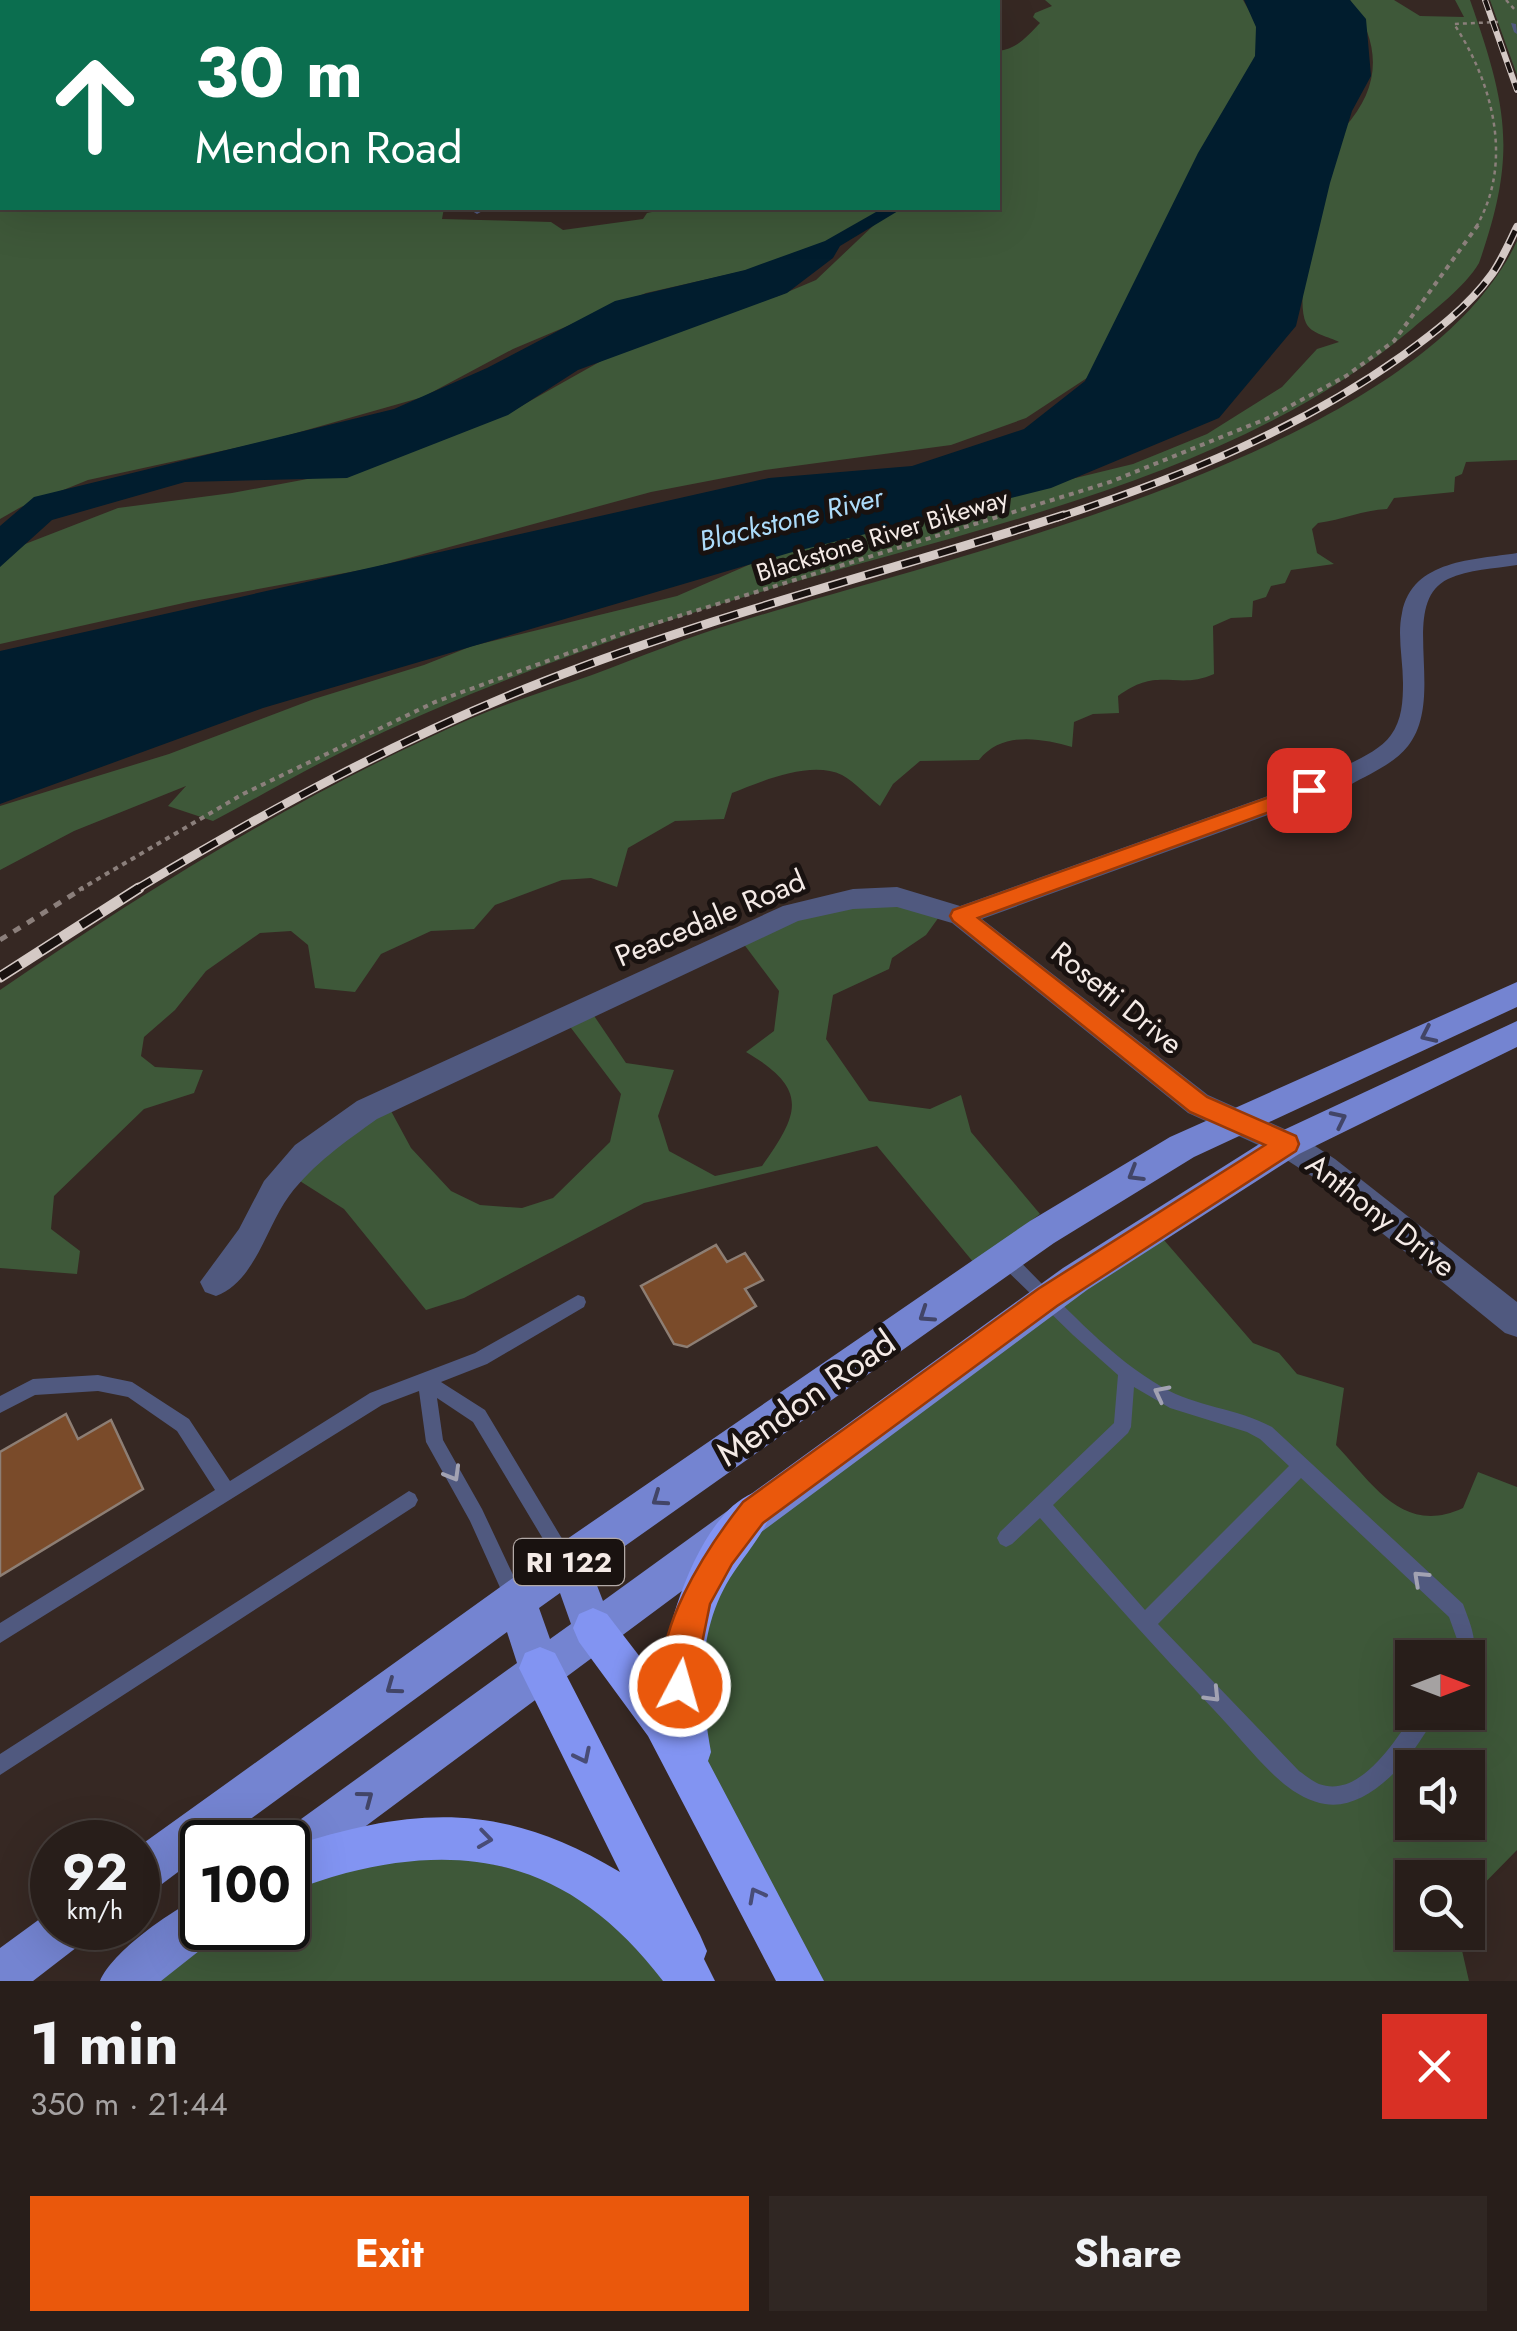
<!DOCTYPE html>
<html lang="en">
<head>
<meta charset="utf-8">
<style>
  body { margin:0; font-family:Jost,sans-serif; background:#302723; color:#f1f3f6; height:100vh; display:flex; flex-direction:column; font-size:38px; white-space:nowrap }
  * { box-sizing:border-box; margin:0 }
  p { font-size:32px; color:#a5a2a2 }
  .icon { flex:none; width:55px; height:55px; fill:none; stroke:currentColor; stroke-width:2; stroke-linecap:round; stroke-linejoin:round }
  .map { position:relative; height:1981px; overflow:hidden }
  .panel { display:flex; flex-direction:column; background:#281e1a; flex:1 }
  .panel>* { flex:none }
  .guide { position:absolute; left:0px; top:0px; width:1000px; height:210px; box-shadow:0 10px 40px #0002,0 0 0 2px #443c39; background:#0b6e4f; color:#fff; overflow:hidden }
  .needle { width:65px; rotate:90deg }
  .fabs { position:absolute; left:1395px; top:1640px; display:grid; gap:20px }
  .fabs a { display:grid; place-items:center; width:90px; height:90px; border-radius:0px; background:#281e1a; box-shadow:0 10px 40px #0002,0 0 0 2px #443c39; font-size:50px }
  .speed { position:absolute; left:30px; top:1820px; display:flex; gap:20px; font-size:50px; font-weight:700; text-align:center }
  .speed>* { display:grid; place-content:center; width:130px; height:130px; border-radius:50%; background:#281e1a; box-shadow:0 10px 40px #0002,0 0 0 2px #443c39; line-height:1 }
  .speed small { font-size:25px; font-weight:400 }
  .speed .limit { border:5px solid #111; border-radius:15px; background:#fff; color:#111 }
  .pin { position:absolute; display:grid; place-items:center; width:85px; height:85px; color:#fff; margin:-42px; border-radius:20px; box-shadow:0 5px 15px #0006 }
  .me { position:absolute; width:110px; margin:-55px; rotate:6deg; stroke-linejoin:round; filter:drop-shadow(0 0 8px #0008) }
  .turn { display:flex; align-items:center; gap:35px; height:210px; padding:0 30px; font-size:45px }
  .turn .icon { width:130px; height:130px; stroke-width:2.5 }
  .turn b { display:block; font-size:70px; line-height:85px }
  .round { display:grid; place-items:center; flex:none; width:105px; height:105px; border-radius:0px; background:#302723 }
  .summary { display:flex; align-items:center; justify-content:space-between; height:170px; padding:0 30px }
  h1 { font-size:60px; font-weight:700; line-height:75px }
  .cta { display:flex; gap:20px; margin-top:auto; padding:20px 30px }
  .cta a { flex:1; height:115px; border-radius:0px; background:#ea580c; color:#fff; font-size:40px; font-weight:700; line-height:115px; text-align:center }
  .cta a+a { background:#302723; color:#f1f3f6 }
  .map>svg:first-child { display:block }
  .green { fill:#3e5839; fill-rule:evenodd }
  .water { fill:#011d2e }
  .building { fill:#7a4b2a; stroke:#8d7e74; stroke-width:2.5 }
  .lines { fill:none; stroke-linecap:round; stroke-linejoin:round }
  .path-far2 { stroke:#8b7f7b; stroke-width:2.5; stroke-dasharray:4 4; stroke-linecap:butt }
  .path-far1 { stroke:#8b7f7b; stroke-width:4; stroke-dasharray:5 5; stroke-linecap:butt }
  .path { stroke:#8b7f7b; stroke-width:5; stroke-dasharray:8 8; stroke-linecap:butt }
  .lane { fill:#50597f; fill-rule:evenodd }
  .street { fill:#50597f; fill-rule:evenodd }
  .primary { fill:#7484d1; fill-rule:evenodd }
  .highway { fill:#8294f2; fill-rule:evenodd }
  .rail-far3-casing { stroke:#d4c9c5; stroke-width:6 }
  .rail-far2-casing { stroke:#d4c9c5; stroke-width:8 }
  .rail-far1-casing { stroke:#d4c9c5; stroke-width:9 }
  .rail-casing { stroke:#d4c9c5; stroke-width:11 }
  .rail-far3 { stroke:#191210; stroke-width:4; stroke-dasharray:11; stroke-linecap:butt }
  .rail-far2 { stroke:#191210; stroke-width:5; stroke-dasharray:15; stroke-linecap:butt }
  .rail-far1 { stroke:#191210; stroke-width:6; stroke-dasharray:19; stroke-linecap:butt }
  .rail { stroke:#191210; stroke-width:8; stroke-dasharray:24; stroke-linecap:butt }
  .oneway { stroke:#424567 }
  .oneway2 { stroke:#a2a2b2 }
  .oneway3 { stroke:#484c76 }
  .route { fill:#ea580c; stroke:#983908; stroke-width:2.5 }
  .labels { text-anchor:middle; dominant-baseline:central; stroke-width:10; stroke-linejoin:round; paint-order:stroke }
  .far-street-label { font-size:25px; fill:#f4eae6; stroke:#191210 }
  .far-water-label { font-size:28px; font-style:italic; fill:#acdbfa; stroke:#191210 }
  .shield { fill:#191210; stroke:#b2a9a6; stroke-width:2.5 }
  .shield-label { font-size:28px; font-weight:bold; fill:#f4eae6 }
  .street-label { font-size:30px; fill:#f4eae6; stroke:#191210 }
  .near-street-label { font-size:35px; fill:#f4eae6; stroke:#191210 }
</style>
</head>
<body>
<div class="map">
<svg width="1517" height="1981" viewBox="0 0 1517 1981">
  <rect width="100%" height="100%" fill="#362823"/>
  <path class="green" d="M0,0h345l-343,2v206h442l-2,11 109,3 12,8 80,-11 4,-6 25,-5h326v-157c20,-2 30,-16 42,-28l-7,-6 2,-4 17,-7 -7,-6h198l17,30v32l-164,310 -70,46 -75,27 -186,25 -114,22 -279,76 -184,34 -188,42v-81l20,-17 98,-38 114,-15 118,-22 164,-61 128,-72 44,-17 92,-25 38,-16 59,-56 -114,43 -115,26 -133,56 -90,48 -155,44 -180,39 -67,27 -21,12z
    M1350,0h44l26,16 44,1 -9,-17h15c38,108 47,155 9,263 -14,24 -45,47 -66,65 -200,170 -511,212 -754,296 -106,37 -212,76 -313,126 -45,22 -89,48 -133,71l-45,-15 18,-20 -112,45 -74,39v-64l169,-52 145,-55 110,-34 48,-19 205,-50 108,-47 348,-85 74,-30 75,-47 35,-38 22,-7c-9,-5 -28,-8 -33,-19 -16,-35 27,-154 38,-195 38,-42 37,-84 6,-128z
    M1490,0h27v75z
    M1517,241v219l-51,2 -4,12 -7,3 -1,15 -60,6 -7,11c-24,1 -45,11 -69,14l-6,6 5,24 17,11 -43,6 -6,13 -14,3 -5,11 -13,4 -1,16 -21,1 -18,8 1,48c-38,17 -55,-9 -96,22l1,17 -26,1 -19,8 -2,25c-31,-9 -70,-16 -93,13l-59,1 -27,23 -13,22c-12,-9 -25,-24 -38,-31 -31,-15 -80,6 -110,18l-8,26 -49,2 -47,27 -11,39 -26,-9 -29,2 -67,25 -21,24 -43,2 -50,23 -26,38 -40,-4 -7,-43 -17,-14 -31,2 -54,38 -31,39 -31,27 -3,19 14,11 48,3 -9,23 -50,16 -90,87 -3,33 29,22 -3,23 -77,-6v-278c149,-102 304,-198 470,-271 40,-17 81,-30 122,-44 48,-18 96,-38 146,-53 212,-66 679,-167 779,-381z
    M853,896l91,14 -18,25 -34,23 -3,11 -56,26 -7,44 43,62 61,8 31,-14 10,37 69,82 -66,49 -97,-117 -233,57 -180,95 -38,12 -82,-101 -63,-40 103,-71 27,50 40,43 29,14 42,3 31,-10 57,-56 11,-48 -56,-74 19,-19 42,62 48,7 -16,46 11,35 46,25 47,-10c38,-53 47,-77 -16,-114l28,-21 5,-40 -39,-52z
    M1151,1225l102,118 26,10 18,21 47,14 -8,57c37,39 67,91 127,63l15,-36 39,15v363l-49,50v-22h-56v54l46,1 11,48h-683l-134,-296 62,-145zM1412,1658h56v54h-56zM1412,1768h56v54h-56z
    M383,1837l202,50 94,94h-567l90,-71v18h86v-73z"/>
  <path class="water" d="M1244,0h106l16,19 5,57 -19,35 -22,72 -34,143 -77,92 -168,70 -262,65 -526,155 -263,96v-153l769,-173 143,-12 112,-37 61,-48 113,-228 57,-97 1,-29z
    M883,208h20l-63,38 -7,12 -46,35 -209,77 -70,45 -161,63 -162,4 -133,38 -52,47v-41l34,-29 360,-88 93,-41 128,-67 130,-31 80,-29z"/>
  <path class="building" d="M716,1245l11,17 18,-9 18,27 -18,9 11,17 -69,41 -13,-3 -33,-58z
    M66,1414l12,25 33,-19 32,69 -143,87v-124z"/>
  <g class="lines">
    <path class="path-far2" d="M1506,0l9,10
      M1476,227c38,-64 17,-144 -22,-203l44,-2"/>
    <path class="path-far1" d="M79,890l164,-96 192,-92 186,-68 489,-152 156,-63 80,-43 48,-35 84,-116"/>
    <path class="path" d="M0,940l83,-52"/>
    <path class="lane" d="M1511,23l5,1 1,10 -3,-2z
      M1005,1251l6,2c48,46 94,101 151,134 34,20 75,21 110,40l191,177c8,22 16,38 8,61l-3,1v-8h-13l3,-16 -9,-25 -148,-139 -143,146 141,147c6,4 13,10 20,13 42,15 76,-44 96,-72h21c-16,38 -65,100 -111,92 -14,-2 -30,-11 -41,-20 -25,-21 -46,-49 -69,-73 -60,-63 -118,-128 -175,-193l-28,26 -6,3 -6,-3 -3,-6 3,-6 114,-109 4,-48 -45,-40 -74,-72 -2,-5 2,-5zM1134,1387l36,21 77,24 13,7 29,27 -144,144 -92,-105 75,-72 3,-6z
      M578,1295l6,2 2,5 -2,5 -97,57 -46,18 44,28 88,147 3,6 -3,6 -6,3 -6,-3 -88,-147 -36,-24 6,42 39,69 41,87 -2,7 -7,2 -7,-2 -37,-82 -44,-79 -7,-51 -37,14 -382,238v-20l215,-133 -38,-59 -49,-34 -30,-6 -63,4 -35,18v-17l33,-17 65,-4 34,7 57,37 41,62 140,-88 105,-40z
      M409,1491l6,3 3,6 -3,6 -415,269v-21z"/>
    <path class="street" d="M963,0h12v2h-12z
      M488,208l-11,6 -8,-5 1,-1z
      M1517,553v12c-23,4 -48,4 -69,14 -51,25 -1,118 -40,167 -14,18 -39,28 -58,39l-368,134 226,176 90,40 37,24 182,143v35l-12,-4 -192,-156 -37,-24 -88,-40 -236,-190 -55,-16 -44,2 -55,12 -421,198c-32,23 -64,45 -88,77 -23,31 -34,86 -73,100l-11,-4 -5,-10 39,-53 25,-48 31,-36 62,-44 426,-195 70,-17 44,-2 63,19 372,-133c19,-11 46,-20 59,-38 11,-15 12,-34 12,-52 0,-23 -6,-48 -1,-70 10,-54 73,-53 115,-60z"/>
    <path class="primary" d="M1517,982v25l-323,150 -140,86 -463,327 12,31 460,-333 212,-134 242,-113v26l-218,107 -212,136 -783,582 -16,6v-36l-16,-2 245,-177 -10,-31 -288,210h-17v12l-48,36 -16,6v-49l432,-310 460,-316 140,-84zM560,1593l11,31 -21,15 -11,-31z
      M202,1897v31h20l-4,8 -57,45h-61c12,-29 72,-72 102,-84z
      M52,1910v18h36l-7,16 -48,37h-33v-33z"/>
    <path class="highway" d="M753,1493l14,5 5,14c-10,24 -28,44 -42,66 -33,54 -30,114 -19,174l-3,9 116,220h-48l-128,-245 -69,-94 -6,-14 6,-14 14,-6 14,6 53,69c4,-54 39,-168 93,-190z
      M540,1647l15,6 145,282 7,16 -3,8 11,22h-52c-84,-110 -182,-143 -317,-108 -20,5 -39,13 -58,18v-44c128,-41 213,-46 332,25l-101,-204 6,-15z"/>
    <g class="rail-far3-casing">
      <path id="rail-far3" d="M1485,0l32,90"/>
    </g>
    <g class="rail-far2-casing">
      <path id="rail-far2" d="M1056,518c123,-40 240,-87 346,-162 32,-23 66,-49 90,-82 10,-14 17,-31 25,-47"/>
    </g>
    <g class="rail-far1-casing">
      <path id="rail-far1" d="M135,890c132,-79 267,-153 410,-209 170,-67 346,-110 519,-166"/>
    </g>
    <g class="rail-casing">
      <path id="rail" d="M0,977l139,-89"/>
    </g>
    <use href="#rail-far3" class="rail-far3"/>
    <use href="#rail-far2" class="rail-far2"/>
    <use href="#rail-far1" class="rail-far1"/>
    <use href="#rail" class="rail"/>
  </g>
  <defs><path id="oneway-chevron" d="M-2-3.5L2.5 0L-2 3.5" fill="none" stroke-width="1.6" stroke-linecap="round" stroke-linejoin="round" transform="scale(2.5)"/></defs>
  <g class="oneway">
    <use href="#oneway-chevron" transform="translate(1428 1035) rotate(155)"/>
    <use href="#oneway-chevron" transform="translate(1339 1119) rotate(-26)"/>
    <use href="#oneway-chevron" transform="translate(1135 1174) rotate(149)"/>
    <use href="#oneway-chevron" transform="translate(926 1315) rotate(146)"/>
    <use href="#oneway-chevron" transform="translate(659 1499) rotate(145)"/>
    <use href="#oneway-chevron" transform="translate(393 1687) rotate(144)"/>
    <use href="#oneway-chevron" transform="translate(366 1798) rotate(-37)"/>
  </g>
  <g class="oneway2">
    <use href="#oneway-chevron" transform="translate(1161 1393) rotate(-153)"/>
    <use href="#oneway-chevron" transform="translate(453 1474) rotate(60)"/>
    <use href="#oneway-chevron" transform="translate(1420 1578) rotate(-137)"/>
    <use href="#oneway-chevron" transform="translate(1213 1695) rotate(46)"/>
  </g>
  <g class="oneway3">
    <use href="#oneway-chevron" transform="translate(583 1756) rotate(64)"/>
    <use href="#oneway-chevron" transform="translate(485 1839) rotate(8)"/>
    <use href="#oneway-chevron" transform="translate(756 1895) rotate(-118)"/>
  </g>
  <path class="route" d="M1309,783l10,7 -3,5 -338,123 229,179 89,39 3,8 -3,7 -239,155 -294,217 -31,41 -22,40 -19,94 -11,4 -12,-4c-24,-58 41,-153 75,-196l295,-213 227,-144 -75,-33 -237,-191 -3,-5 3,-6z"/>
  <g class="labels">
    <g class="far-street-label">
      <text transform="translate(882 535) rotate(-17)">Blackstone River Bikeway</text>
    </g>
    <g class="far-water-label">
      <text transform="translate(791 519) rotate(-14)">Blackstone River</text>
    </g>
    <rect class="shield" x="514" y="1539" width="110" height="46" rx="8"/>
    <g class="shield-label">
      <text x="569" y="1562">RI 122</text>
    </g>
    <g class="street-label">
      <text transform="translate(710 918) rotate(-23)">Peacedale Road</text>
      <text transform="translate(1117 998) rotate(39)">Rosetti Drive</text>
      <text transform="translate(1381 1215) rotate(38)">Anthony Drive</text>
    </g>
    <g class="near-street-label">
      <text transform="translate(806 1398) rotate(-35)">Mendon Road</text>
    </g>
  </g>
</svg>
<div class="fabs">
<a><svg class="needle" viewBox="-14 -14 28 28"><path d="M0-13l5 13h-10z" fill="#e53935"/><path d="M0 13l5-13h-10z" fill="#a5a2a2"/></svg></a>
<a><svg class="icon" aria-label="sound" viewBox="0 0 24 24"><path d="M4 9h4l5-4v14l-5-4H4zM17 9q2 3 0 6"/></svg></a>
<a><svg class="icon" aria-label="search" viewBox="0 0 24 24"><circle cx="10" cy="10" r="6"/><path d="M15 15l6 6"/></svg></a>
</div>
<div class="speed"><div>92<small>km/h</small></div><div class="limit">100</div></div>
<div class="pin" style="left:1309px;top:790px;background:#d93025"><svg class="icon" aria-label="arrive" viewBox="0 0 24 24"><path d="M6 21V4h12l-3 4 3 4H6"/></svg></div>
<svg class="me" style="left:680px;top:1686px" viewBox="-20 -20 40 40"><circle r="17" fill="#ea580c" stroke="#fff" stroke-width="3"/><path d="M0-11L8 9 0 5-8 9z" fill="#fff"/></svg>
<div class="guide">
<div class="turn"><svg class="icon" aria-label="ahead" viewBox="0 0 24 24"><path d="M12 20V5M6 11l6-6 6 6"/></svg><div><b>30 m</b>Mendon Road</div></div>
</div>
</div>
<section class="panel">
<div class="summary"><div><h1>1 min</h1><p>350 m · 21:44</p></div><a class="round" style="background:#d93025;color:#fff"><svg class="icon" aria-label="close" viewBox="0 0 24 24"><path d="M6 6l12 12M18 6L6 18"/></svg></a></div>
<div class="cta"><a>Exit</a><a>Share</a></div>
</section>
</body>
</html>
